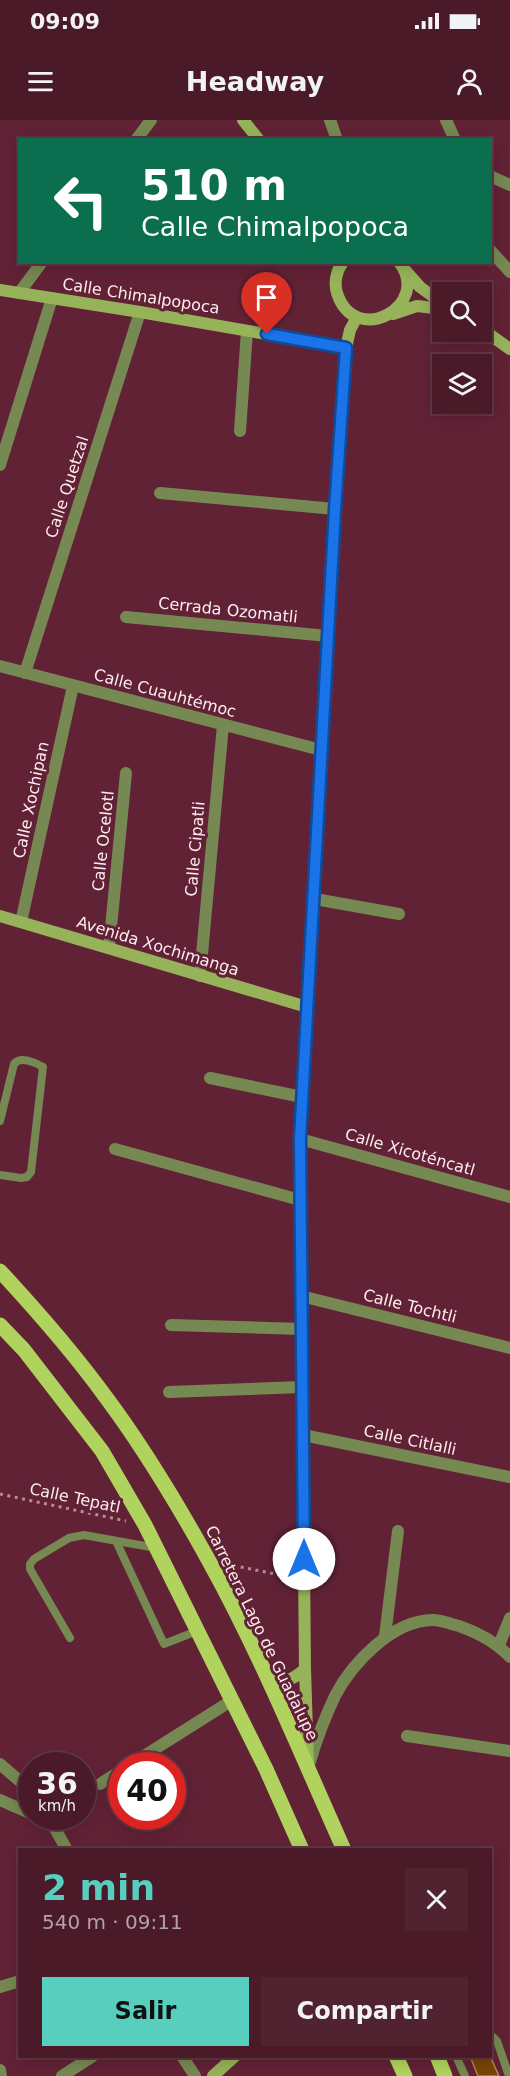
<!DOCTYPE html>
<html lang="es">
<head>
<meta charset="utf-8">
<style>
  body { margin:0; font-family:"DejaVu Sans",sans-serif; background:#512330; color:#f1f3f6; height:100vh; display:flex; flex-direction:column; font-size:22px; white-space:nowrap }
  * { box-sizing:border-box; margin:0 }
  p { font-size:20px; color:#b2a1a8 }
  .icon { flex:none; width:33px; height:33px; fill:none; stroke:currentColor; stroke-width:2; stroke-linecap:round; stroke-linejoin:round }
  .map { position:relative; flex:1; overflow:hidden }
  .side { position:absolute; left:18px; top:1728px; width:474px; height:210px; display:flex; flex-direction:column; background:#4a1a28; border-radius:0px; box-shadow:0 3px 15px #0003,0 0 0 2px #613845 }
  .side>* { flex:none }
  .banner { position:absolute; left:18px; top:18px; width:474px; height:126px; border-radius:0px; box-shadow:0 3px 15px #0003,0 0 0 2px #613845; background:#0b6e4f; color:#fff; overflow:hidden }
  .tools { position:absolute; left:432px; top:162px; display:grid; gap:12px }
  .tools a { display:grid; place-items:center; width:60px; height:60px; border-radius:0px; background:#4a1a28; box-shadow:0 3px 15px #0003,0 0 0 2px #613845; font-size:30px }
  .speed { position:absolute; left:18px; top:1632px; display:flex; gap:12px; font-size:30px; font-weight:700; text-align:center }
  .speed>* { display:grid; place-content:center; width:78px; height:78px; border-radius:50%; background:#4a1a28; box-shadow:0 3px 15px #0003,0 0 0 2px #613845; line-height:1 }
  .speed small { font-size:15px; font-weight:400 }
  .speed .limit { border:9px solid #d22; background:#fff; color:#111 }
  .pin { position:absolute; display:grid; place-items:center; width:51px; height:51px; color:#fff; margin:-62px -26px; border-radius:50% 50% 50% 0; rotate:-45deg; box-shadow:0 0 6px #0007 }
  .pin .icon { rotate:45deg }
  .me { position:absolute; width:66px; margin:-33px; rotate:0deg; stroke-linejoin:round; filter:drop-shadow(0 0 4px #0008) }
  .turn { display:flex; align-items:center; gap:21px; height:126px; padding:0 24px; font-size:27px }
  .turn .icon { width:78px; height:78px; stroke-width:2.5 }
  .turn b { display:block; font-size:42px; line-height:51px }
  .round { display:grid; place-items:center; flex:none; width:63px; height:63px; border-radius:0px; background:#512330 }
  .head { display:flex; align-items:center; justify-content:space-between; height:102px; padding:0 24px }
  h1 { font-size:36px; font-weight:700; line-height:45px; color:#58cebf }
  .cta { display:flex; gap:12px; margin-top:auto; padding:12px 24px }
  .cta a { flex:1; height:69px; border-radius:0px; background:#58cebf; color:#111; font-size:24px; font-weight:700; line-height:69px; text-align:center }
  .cta a+a { background:#512330; color:#f1f3f6 }
  .status { display:flex; justify-content:space-between; align-items:center; height:42px; padding:0 30px; background:#4a1a28; direction:ltr }
  .status svg { height:16px; fill:currentColor }
  header { display:flex; justify-content:space-between; align-items:center; height:78px; padding:0 24px; background:#4a1a28; font-size:27px; font-weight:700 }
  .map>svg:first-child { display:block }
  .building { fill:#754407; stroke:#b7824f; stroke-width:1.5 }
  .lines { fill:none; stroke-linecap:round; stroke-linejoin:round }
  .path { stroke:#b38c97; stroke-width:3; stroke-dasharray:3 4.5; stroke-linecap:butt }
  .lane { stroke:#768952; stroke-width:8 }
  .street { stroke:#768952; stroke-width:12 }
  .secondary { stroke:#96b359; stroke-width:12 }
  .primary { stroke:#afd35d; stroke-width:15 }
  .route-casing { stroke:#114b97; stroke-width:15 }
  .route { stroke:#1a73e8; stroke-width:10 }
  .labels { text-anchor:middle; dominant-baseline:central; stroke-width:6; stroke-linejoin:round; paint-order:stroke }
  .street-label { font-size:16px; fill:#fdecef; stroke:#622236 }
</style>
</head>
<body>
<div class="status"><b>09:09</b><svg viewBox="0 0 49 12"><path d="M0 12V9h3v3zM5 12V6h3v6zM10 12V3h3v9zM15 12V0h3v12zM26 1h20v11H26zM47 4h2v5h-2z"/></svg></div>
<header><svg class="icon" aria-label="menu" viewBox="0 0 24 24"><path d="M4 6h16M4 12h16M4 18h16"/></svg>Headway<svg class="icon" aria-label="person" viewBox="0 0 24 24"><circle cx="12" cy="8" r="4"/><path d="M4 21q1-7 8-7t8 7"/></svg></header>
<div class="map">
<svg width="510" height="1956" viewBox="0 0 510 1956">
  <rect width="100%" height="100%" fill="#622236"/>
  <path class="building" d="M470,1936h20l9,20h-21z"/>
  <g class="lines">
    <path class="path" d="M0,1374l126,27
      M226,1444l64,13"/>
    <path class="lane" d="M0,1001l14,-57c6,-8 21,-2 29,3l-12,105 -4,5 -6,1 -21,-3
      M116,1421l48,103 33,-13
      M70,1518l-40,-69v-5l4,-5 35,-21 15,-3 72,13
      M490,1914l7,7 12,35
      M456,1936l9,20"/>
    <path class="street" d="M330,0l7,20
      M446,0l9,20
      M136,20l15,-20
      M490,56l20,9
      M490,130l20,22
      M19,173l23,-31
      M240,311l7,-100
      M0,345l52,-167
      M160,373l175,16
      M126,497l202,19
      M0,546l321,84
      M25,553l115,-361
      M315,779l84,15
      M21,802l52,-236
      M109,828l17,-175
      M200,856l23,-251
      M210,958l92,19
      M300,1019l210,58
      M115,1029l185,51
      M301,1176l209,52
      M171,1205l131,4
      M169,1272l133,-5
      M303,1315l207,42
      M385,1516l13,-105
      M499,1525l11,-27
      M407,1616l103,15
      M0,1644l22,19 10,13
      M309,1645c7,-24 15,-46 26,-69 17,-33 58,-76 98,-76 8,0 18,4 26,6 20,7 37,16 51,31
      M128,1646l103,-65
      M100,1664l22,-14
      M0,1680l32,14
      M48,1696l19,34
      M0,1867l20,-6
      M182,1936l13,20
      M0,1950l1,6
      M62,1956l31,-20"/>
    <path class="secondary" d="M243,0l16,20
      M343,142c-7,9 -9,21 -6,31 18,56 96,12 62,-31
      M405,150l15,17 22,16
      M0,170l140,22 206,36
      M393,194l24,-8 25,3
      M482,209l28,20
      M0,796l307,91
      M268,1561c16,2 25,-1 37,-12
      M308,1644l-3,-95 -5,-530 35,-630 11,-161 4,-18 7,-13
      M213,1956l22,-20"/>
    <path class="primary" d="M0,1151c37,40 73,81 105,125 39,52 73,109 104,165 51,92 92,193 135,289
      M0,1205l24,25 78,101 43,74 121,244 36,81
      M396,1936l9,20
      M437,1936l8,20"/>
  </g>
  <g class="lines">
    <g class="route-casing">
      <path id="route" d="M267,214l79,14 -11,161 -35,630 4,420"/>
    </g>
    <use href="#route" class="route"/>
  </g>
  <g class="labels">
    <g class="street-label">
      <text transform="translate(141 176) rotate(9)">Calle Chimalpopoca</text>
      <text transform="translate(67 367) rotate(-72)">Calle Quetzal</text>
      <text transform="translate(228 490) rotate(6)">Cerrada Ozomatli</text>
      <text transform="translate(165 573) rotate(15)">Calle Cuauhtémoc</text>
      <text transform="translate(31 680) rotate(-78)">Calle Xochipan</text>
      <text transform="translate(103 721) rotate(-84)">Calle Ocelotl</text>
      <text transform="translate(195 729) rotate(-85)">Calle Cipatli</text>
      <text transform="translate(158 826) rotate(17)">Avenida Xochimanga</text>
      <text transform="translate(410 1032) rotate(16)">Calle Xicoténcatl</text>
      <text transform="translate(410 1186) rotate(14)">Calle Tochtli</text>
      <text transform="translate(410 1320) rotate(12)">Calle Citlalli</text>
      <text transform="translate(75 1378) rotate(12)">Calle Tepatl</text>
      <text transform="translate(262 1513) rotate(64)">Carretera Lago de Guadalupe</text>
    </g>
  </g>
</svg>
<div class="tools">
<a><svg class="icon" aria-label="search" viewBox="0 0 24 24"><circle cx="10" cy="10" r="6"/><path d="M15 15l6 6"/></svg></a>
<a><svg class="icon" aria-label="layers" viewBox="0 0 24 24"><path d="M12 4l9 5-9 5-9-5zM3 14l9 5 9-5"/></svg></a>
</div>
<div class="speed"><div>36<small>km/h</small></div><div class="limit">40</div></div>
<div class="pin" style="left:267px;top:214px;background:#d93025"><svg class="icon" aria-label="arrive" viewBox="0 0 24 24"><path d="M6 21V4h12l-3 4 3 4H6"/></svg></div>
<svg class="me" style="left:304px;top:1439px" viewBox="-20 -20 40 40"><circle r="19" fill="#fff"/><path d="M0-13L10 11 0 6-10 11z" fill="#1a73e8"/></svg>
<div class="banner">
<div class="turn"><svg class="icon" aria-label="left" viewBox="0 0 24 24"><path d="M17 20v-9H6M10 6l-5 5 5 5"/></svg><div><b>510 m</b>Calle Chimalpopoca</div></div>
</div>
<section class="side">
<div class="head"><div><h1>2 min</h1><p>540 m · 09:11</p></div><a class="round"><svg class="icon" aria-label="close" viewBox="0 0 24 24"><path d="M6 6l12 12M18 6L6 18"/></svg></a></div>
<div class="cta"><a>Salir</a><a>Compartir</a></div>
</section>
</div>
</body>
</html>
